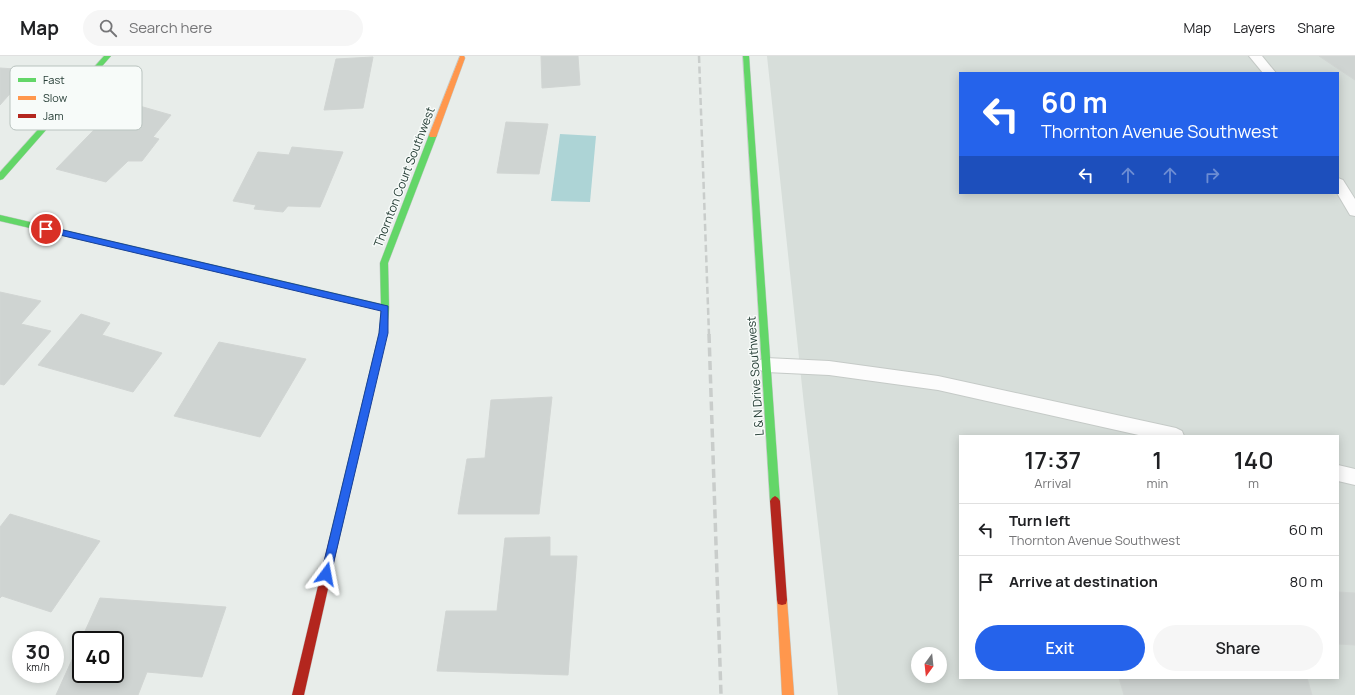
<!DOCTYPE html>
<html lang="en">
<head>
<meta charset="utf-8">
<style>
  body { margin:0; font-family:Manrope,sans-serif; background:#f6f6f6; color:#202124; height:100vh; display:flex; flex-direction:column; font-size:15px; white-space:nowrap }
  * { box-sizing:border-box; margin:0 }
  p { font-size:13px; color:#757577 }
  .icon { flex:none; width:22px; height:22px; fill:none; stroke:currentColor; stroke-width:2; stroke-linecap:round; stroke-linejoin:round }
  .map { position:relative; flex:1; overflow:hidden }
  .drawer { position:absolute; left:959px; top:379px; width:380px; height:244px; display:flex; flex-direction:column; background:#fff; border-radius:0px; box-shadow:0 2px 10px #0003 }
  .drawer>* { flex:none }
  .guide { position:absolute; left:959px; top:16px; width:380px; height:122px; border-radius:0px; box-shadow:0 2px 10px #0003; background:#2563eb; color:#fff; overflow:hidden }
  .needle { width:26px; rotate:195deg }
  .buttons { position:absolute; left:911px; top:591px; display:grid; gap:8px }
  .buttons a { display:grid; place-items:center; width:36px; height:36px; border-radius:50%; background:#fff; box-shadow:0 2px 10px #0003; font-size:20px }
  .speed { position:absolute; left:12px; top:575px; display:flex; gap:8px; font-size:20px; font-weight:700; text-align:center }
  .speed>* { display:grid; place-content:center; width:52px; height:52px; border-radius:50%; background:#fff; box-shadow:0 2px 10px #0003; line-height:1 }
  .speed small { font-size:10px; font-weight:400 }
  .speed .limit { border:2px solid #111; border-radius:6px; background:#fff; color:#111 }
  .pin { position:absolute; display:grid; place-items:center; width:34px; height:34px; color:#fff; margin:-17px; border:2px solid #fff; border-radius:50%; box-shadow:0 1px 4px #0007 }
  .me { position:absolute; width:44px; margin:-22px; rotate:13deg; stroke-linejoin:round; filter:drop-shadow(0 0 3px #0008) }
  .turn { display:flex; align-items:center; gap:14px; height:84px; padding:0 16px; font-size:18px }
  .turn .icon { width:52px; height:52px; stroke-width:2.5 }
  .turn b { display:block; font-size:28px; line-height:34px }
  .lanes { display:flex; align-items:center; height:38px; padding:0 16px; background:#0003; justify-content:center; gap:20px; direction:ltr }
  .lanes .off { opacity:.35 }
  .eta { display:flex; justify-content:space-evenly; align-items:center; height:68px; text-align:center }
  .eta b { font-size:24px; font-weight:600; line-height:28px }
  .action { display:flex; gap:8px; margin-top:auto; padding:8px 16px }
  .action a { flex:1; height:46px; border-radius:24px; background:#2563eb; color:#fff; font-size:16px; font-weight:600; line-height:46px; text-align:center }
  .action a+a { background:#f6f6f6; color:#202124 }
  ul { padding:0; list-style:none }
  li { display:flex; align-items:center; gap:12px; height:52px; padding:0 16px; border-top:1px solid #e0e0e0 }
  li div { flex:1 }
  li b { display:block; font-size:15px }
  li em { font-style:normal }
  header { display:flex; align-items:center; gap:24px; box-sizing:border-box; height:56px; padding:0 20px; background:#fff; border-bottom:1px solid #e0e0e0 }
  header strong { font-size:19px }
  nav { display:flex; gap:22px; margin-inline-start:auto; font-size:14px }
  .search { width:280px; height:36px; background:#f6f6f6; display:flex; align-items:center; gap:10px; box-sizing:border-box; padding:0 14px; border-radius:22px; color:#757577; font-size:15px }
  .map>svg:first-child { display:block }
  .built { fill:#d7deda; fill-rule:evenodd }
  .water { fill:#add4d6 }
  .building { fill:#cfd4d2; stroke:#d1d5d3 }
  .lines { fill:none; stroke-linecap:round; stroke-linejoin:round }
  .lane-casing { stroke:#c5cac7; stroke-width:2 }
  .fast-casing { stroke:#c4cac7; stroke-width:1 }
  .slow-casing { stroke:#c4cac7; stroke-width:1 }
  .jam-casing { stroke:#c4cac7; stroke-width:1 }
  .lane { fill:#fcfcfc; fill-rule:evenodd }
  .fast { fill:#63d668; fill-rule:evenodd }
  .slow { fill:#ff974d; fill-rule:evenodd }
  .jam { fill:#b3261e; fill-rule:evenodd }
  .rail-far1 { stroke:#c9cdcb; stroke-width:2.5; stroke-dasharray:7 3.5; stroke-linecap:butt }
  .rail { stroke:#c9cdcb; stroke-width:3.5; stroke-dasharray:9 4.5; stroke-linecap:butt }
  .route { fill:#2563eb; stroke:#184099 }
  .labels { text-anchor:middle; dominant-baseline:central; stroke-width:3; stroke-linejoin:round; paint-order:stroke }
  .street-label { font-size:12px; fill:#273f37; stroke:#f7fbf9 }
  .key { fill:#f7fbf9; stroke:#b9c3bf; stroke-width:1 }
  .key-label { font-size:11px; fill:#273f37 }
</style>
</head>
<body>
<header>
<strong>Map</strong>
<div class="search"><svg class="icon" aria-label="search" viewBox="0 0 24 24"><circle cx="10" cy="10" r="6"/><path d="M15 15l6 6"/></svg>Search here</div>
<nav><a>Map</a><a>Layers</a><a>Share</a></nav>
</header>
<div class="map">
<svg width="1355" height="639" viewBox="0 0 1355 639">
  <rect width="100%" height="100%" fill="#e8edea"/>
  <path class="built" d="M767,0h588v639h-517l-34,-290zM960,17h378v120h-378zM960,380h378v242h-378zM918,598h22v22h-22z"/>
  <path class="water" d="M560,78l36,2 -6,66 -39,-1z"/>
  <path class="building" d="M541,0h37l2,29 -38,3z
    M1319,0h36v24z
    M373,1l-10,51 -39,2 12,-51z
    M0,12l31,2 -31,35z
    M122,45l49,14 -18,22 6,2 -17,22h-14l-22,21 -50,-13z
    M506,66l42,2 -9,50 -42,-1z
    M292,91l51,5 -23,55 -32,-1 -5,6 -29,-3 2,-4 -23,-4 25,-49 31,3z
    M0,236l41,9 -20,23 30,7 -47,54 -4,-1z
    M81,258l29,9 -8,12 60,18 -29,39 -95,-27z
    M219,286l87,17 -46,78 -86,-21z
    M552,341l-13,117h-81l9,-55 18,-1 6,-58z
    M10,458l90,27 -49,71 -49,-16 -2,2v-71z
    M550,481v19h27l-9,119 -131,-4 9,-60h51l8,-73z
    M1338,536l17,1v52l-17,-1z
    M100,542l126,9 -24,70 -55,-5 -9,23h-82l25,-55v34h34v-34h-34z
    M1119,622h188l5,17h-188z"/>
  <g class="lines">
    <g class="lane-casing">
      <path id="lane" d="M1249,0h13l14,17h-13z
        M1338,122l5,2 12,19v17l-5,-1 -13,-22z
        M766,302l63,3 109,15 238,52 6,3 2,5h-41l-205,-46 -109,-15 -63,-3 -6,-2 -2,-5 2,-5z
        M1338,409l17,4v16l-17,-4z"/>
    </g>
    <g class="fast-casing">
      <path id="fast" d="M104,0h7l-108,123 -3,1v-8z
        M743,0h6l31,445 -2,3 -3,2 -3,-2 -2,-3z
        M433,76l4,3 -49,128 1,45 -2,25 -48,207 -1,3 -4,2 -4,-2 -1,-3 50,-207 2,-23 -381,-89v-6l381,89 -1,-41 49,-128z"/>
    </g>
    <g class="slow-casing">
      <path id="slow" d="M460,0h4l1,2 -28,77 -1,2h-6l-1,-2z
        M782,539l4,1 1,4 7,95h-12l-5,-95 1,-4z"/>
    </g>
    <g class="jam-casing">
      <path id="jam" d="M775,440l3,2 2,3 7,99 -1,4 -4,1 -4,-1 -1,-4 -7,-99 2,-3z
        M334,479l4,2 1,3 -35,155h-12l37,-155 1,-3z"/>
    </g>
    <use href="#lane" class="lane"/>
    <use href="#fast" class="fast"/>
    <use href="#slow" class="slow"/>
    <use href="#jam" class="jam"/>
    <path class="rail-far1" d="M699,0l10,279"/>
    <path class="rail" d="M709,278l12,361"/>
  </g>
  <path class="route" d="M46,170l342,80v27l-58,245 -4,2 -3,-2 -2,-4 58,-241 2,-22 -338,-80v-4z"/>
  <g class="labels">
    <g class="street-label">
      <text transform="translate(404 121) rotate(-69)">Thornton Court Southwest</text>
      <text transform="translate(755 320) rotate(-94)">L &amp; N Drive Southwest</text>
    </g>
  </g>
  <rect x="10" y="10" width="132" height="64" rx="6" class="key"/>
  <rect x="18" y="22" width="18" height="4" fill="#63d668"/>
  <rect x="18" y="40" width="18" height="4" fill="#ff974d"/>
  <rect x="18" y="58" width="18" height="4" fill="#b3261e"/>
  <g class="key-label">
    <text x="43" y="28">Fast</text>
    <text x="43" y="46">Slow</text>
    <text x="43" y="64">Jam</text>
  </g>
</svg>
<div class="buttons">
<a><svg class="needle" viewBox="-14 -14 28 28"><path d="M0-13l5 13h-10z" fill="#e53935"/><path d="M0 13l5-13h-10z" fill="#757577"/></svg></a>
</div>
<div class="speed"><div>30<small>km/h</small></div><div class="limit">40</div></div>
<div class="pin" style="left:46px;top:173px;background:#d93025"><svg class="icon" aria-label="arrive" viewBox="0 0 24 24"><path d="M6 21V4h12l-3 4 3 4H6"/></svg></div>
<svg class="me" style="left:326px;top:518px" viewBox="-20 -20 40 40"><path d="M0-17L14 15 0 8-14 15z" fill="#2563eb" stroke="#fff" stroke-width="4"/></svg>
<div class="guide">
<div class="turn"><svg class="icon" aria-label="left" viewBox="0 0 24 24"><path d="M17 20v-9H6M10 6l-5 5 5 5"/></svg><div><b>60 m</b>Thornton Avenue Southwest</div></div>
<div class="lanes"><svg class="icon" aria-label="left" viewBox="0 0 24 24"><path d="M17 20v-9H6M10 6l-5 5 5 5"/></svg><svg class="icon off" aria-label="ahead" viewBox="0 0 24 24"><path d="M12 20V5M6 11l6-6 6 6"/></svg><svg class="icon off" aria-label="ahead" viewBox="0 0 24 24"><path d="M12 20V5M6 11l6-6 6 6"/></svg><svg class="icon off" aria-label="right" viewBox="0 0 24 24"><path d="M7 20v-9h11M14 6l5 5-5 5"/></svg></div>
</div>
<section class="drawer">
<div class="eta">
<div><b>17:37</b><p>Arrival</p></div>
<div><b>1</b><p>min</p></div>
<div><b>140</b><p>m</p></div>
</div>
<ul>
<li><svg class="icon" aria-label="left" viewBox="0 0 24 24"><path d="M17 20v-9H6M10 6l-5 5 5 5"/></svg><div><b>Turn left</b><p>Thornton Avenue Southwest</p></div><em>60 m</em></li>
<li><svg class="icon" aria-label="arrive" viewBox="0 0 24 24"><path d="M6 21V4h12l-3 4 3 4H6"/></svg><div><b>Arrive at destination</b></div><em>80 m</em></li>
</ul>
<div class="action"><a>Exit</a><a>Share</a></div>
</section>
</div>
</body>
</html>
